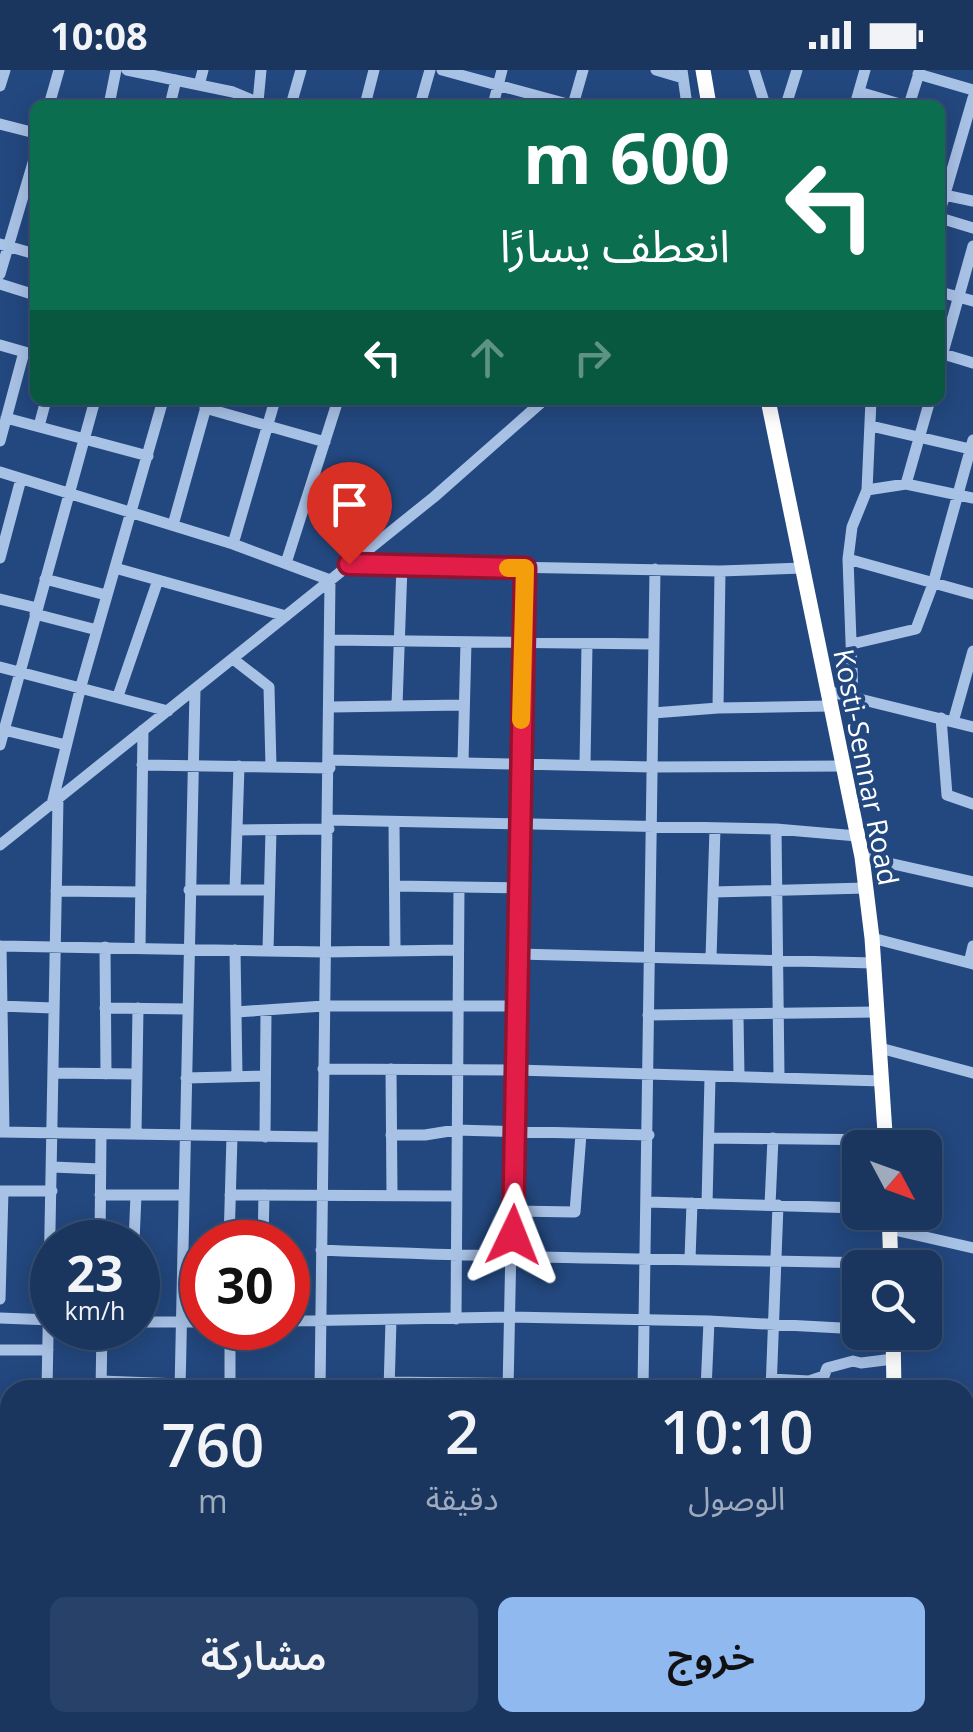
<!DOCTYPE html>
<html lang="ar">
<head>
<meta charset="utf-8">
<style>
  body { margin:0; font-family:"Open Sans","Noto Sans Arabic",sans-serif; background:#274168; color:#f1f3f6; direction:rtl; height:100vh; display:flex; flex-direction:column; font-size:38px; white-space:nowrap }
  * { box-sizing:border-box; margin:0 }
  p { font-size:32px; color:#9fabbd }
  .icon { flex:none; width:55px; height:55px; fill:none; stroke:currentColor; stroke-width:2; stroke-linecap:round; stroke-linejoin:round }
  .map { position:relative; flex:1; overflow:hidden; direction:ltr }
  .sheet { position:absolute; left:0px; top:1310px; width:975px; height:352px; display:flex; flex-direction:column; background:#1a365f; border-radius:30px 30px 0 0; box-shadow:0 5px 25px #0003,0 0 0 2px #385074; direction:rtl }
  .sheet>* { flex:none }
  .top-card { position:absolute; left:30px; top:30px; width:915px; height:305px; border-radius:15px; box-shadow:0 5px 25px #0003,0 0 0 2px #385074; direction:rtl; background:#0b6e4f; color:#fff; overflow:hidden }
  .needle { width:65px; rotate:131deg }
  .fabs { position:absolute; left:842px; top:1060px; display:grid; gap:20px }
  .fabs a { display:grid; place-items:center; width:100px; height:100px; border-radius:15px; background:#1a365f; box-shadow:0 5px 25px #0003,0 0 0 2px #385074; font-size:50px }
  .speed { position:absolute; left:30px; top:1150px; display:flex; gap:20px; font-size:50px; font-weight:700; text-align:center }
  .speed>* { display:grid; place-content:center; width:130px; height:130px; border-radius:50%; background:#1a365f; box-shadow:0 5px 25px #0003,0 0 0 2px #385074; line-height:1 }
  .speed small { font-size:25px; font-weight:400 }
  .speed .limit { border:15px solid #d22; background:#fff; color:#111 }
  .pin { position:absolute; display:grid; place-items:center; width:85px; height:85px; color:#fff; margin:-102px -42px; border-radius:50% 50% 50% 0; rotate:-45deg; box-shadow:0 0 10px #0007 }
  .pin .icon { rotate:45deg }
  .me { position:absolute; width:110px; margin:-55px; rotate:2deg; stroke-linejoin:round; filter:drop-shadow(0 0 8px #0008) }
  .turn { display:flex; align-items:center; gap:35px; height:210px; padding:0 50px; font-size:45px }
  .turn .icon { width:130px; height:130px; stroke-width:2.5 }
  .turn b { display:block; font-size:70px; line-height:85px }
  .lanes { display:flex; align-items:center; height:95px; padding:0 50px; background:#0003; justify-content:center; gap:50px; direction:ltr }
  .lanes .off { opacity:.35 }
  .eta { display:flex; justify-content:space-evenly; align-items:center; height:170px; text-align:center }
  .eta b { font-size:60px; font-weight:600; line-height:70px }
  .primary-button { display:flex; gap:20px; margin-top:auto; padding:20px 50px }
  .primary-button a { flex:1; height:115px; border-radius:15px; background:#90b9f0; color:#111; font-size:40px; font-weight:600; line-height:115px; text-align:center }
  .primary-button a+a { background:#274168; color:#f1f3f6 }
  .status { display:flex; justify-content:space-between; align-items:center; height:70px; padding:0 50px; background:#1a365f; direction:ltr }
  .status svg { height:28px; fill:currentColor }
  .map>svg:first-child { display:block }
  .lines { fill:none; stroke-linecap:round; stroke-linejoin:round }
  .minor { stroke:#a8c2e6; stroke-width:11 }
  .highway { stroke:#fff; stroke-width:15 }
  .route-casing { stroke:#92132f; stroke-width:25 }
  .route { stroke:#e11d48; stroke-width:18 }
  .slow { stroke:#f59e0b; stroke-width:18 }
  .labels { text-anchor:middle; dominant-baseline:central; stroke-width:8; stroke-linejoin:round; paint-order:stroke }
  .street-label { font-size:28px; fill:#fff; stroke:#23487f }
</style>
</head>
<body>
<div class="status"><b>10:08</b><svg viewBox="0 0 49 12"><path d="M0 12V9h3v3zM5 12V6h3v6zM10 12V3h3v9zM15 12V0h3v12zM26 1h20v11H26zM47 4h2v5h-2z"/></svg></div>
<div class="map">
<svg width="973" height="1662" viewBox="0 0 973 1662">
  <rect width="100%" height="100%" fill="#23487f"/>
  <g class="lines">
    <path class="minor" d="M127,0l106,22 31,13
      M442,0l129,35
      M656,0l27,8
      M682,0l5,35
      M754,0l11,35
      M918,4l55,16
      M199,15l4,-15
      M0,16l5,-16
      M859,22l44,13
      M258,32l3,-32
      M49,35l10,-35
      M109,35l7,-35
      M170,35l6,-25
      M291,35l10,-35
      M365,35l9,-35
      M420,35l10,-35
      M493,35l9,-35
      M573,35l10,-35
      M786,35l11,-35
      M855,35l10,-35
      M909,35l11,-35
      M0,54l35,9
      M940,124l33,7
      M940,141l33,-113
      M940,148l33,10
      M0,174l35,10
      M0,204l35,-118
      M0,214l35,11
      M940,222l33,9
      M0,275l35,10
      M940,283l33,10
      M940,293l33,-117
      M205,338l120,34
      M6,348l142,38
      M39,356l7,-26
      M871,356l99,23
      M0,371l24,-89
      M0,402l233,72 97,36 -10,810
      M906,414l24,-84
      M867,420l39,-6 67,14
      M173,455l35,-125
      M233,474l42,-144
      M0,488l21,-79
      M848,489l125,35
      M286,493l52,-163
      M349,494l371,7 82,-3
      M115,498l171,48
      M45,509l61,16
      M0,529l37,9
      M35,544l62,16
      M331,570l323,4
      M852,574l64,-15 17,-45 40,-144
      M233,589l36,28 2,80
      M0,597l168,44
      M827,621l146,36
      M118,626l40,-116
      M853,626l-5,-137 4,-32 15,-37 4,-90
      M397,635l5,-139
      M331,637l132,-2
      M718,638l2,-137
      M653,643l65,-5 112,-2
      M941,648l6,77 26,9
      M953,652l20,-71
      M4,660l62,15
      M0,675l95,-345
      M330,690l322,7 191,-1
      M463,692l3,-120
      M142,695l188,3
      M585,695l2,-121
      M52,734l29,-118 82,-286
      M329,750l447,9 81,7
      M394,752l1,127
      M776,759l3,248
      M237,760l92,-1
      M0,775l434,-348 110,-97
      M862,787l111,25
      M395,816l123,2
      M189,820h80
      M235,820l4,-124
      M56,821l85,1
      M713,822l153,-4
      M872,868l101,26
      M0,876l324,6 134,-2
      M1,876l3,186
      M105,877l1,127
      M140,878l3,-218
      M235,880l2,126
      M268,881l3,-121
      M518,884l356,9
      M711,888l4,-130
      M969,893l4,-17
      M0,936l53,2
      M105,938l82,1
      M236,942l88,-6h194
      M648,945l230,-3
      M738,946l1,60
      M880,978l93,25
      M323,999l194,1 365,11
      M391,999l1,126
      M53,1003l84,1
      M186,1008l79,-2
      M0,1062l323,5
      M136,1064l2,-126
      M391,1065h34l31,-5 193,5
      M265,1067l1,-126
      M709,1068l176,2
      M53,1097l47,2
      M0,1121h52
      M100,1125h84
      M230,1125l226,1
      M647,1132l213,6
      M707,1134l3,-127
      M770,1135l3,-67
      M514,1141l61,1 6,-78
      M890,1159l83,19
      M100,1172l1,-108
      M134,1172l2,-47
      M229,1172l3,-106
      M263,1172l1,-47
      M321,1180c190,8 380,10 570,13
      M183,1189l19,-1
      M690,1189l2,-56
      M0,1229l3,-108
      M0,1248l52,2
      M456,1249l3,-432
      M288,1251l222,-4 199,4 151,8
      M138,1252h64
      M0,1280h48
      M771,1309l38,2 15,-5 3,-8 26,-7 8,2 32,-4
      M101,1311l79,3
      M389,1312l254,3
      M230,1313l21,7
      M47,1320l11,-591
      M101,1320l1,-62
      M180,1320l15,-700
      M230,1320v-62
      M389,1320l2,-70
      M508,1320l17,-822
      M643,1320l12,-821
      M706,1320l3,-69
      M771,1320l7,-185
      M0,1378h10
      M0,1436h10
      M0,1495h10
      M965,1601l8,-8
      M0,1618h10
      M965,1641l8,2
      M95,1652v10
      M426,1652l1,10
      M46,1662v-10
      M174,1662v-10
      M224,1662v-10
      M310,1662l1,-10
      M508,1662v-10
      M553,1662l1,-10
      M623,1662v-10
      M703,1662v-10
      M755,1662v-10"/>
    <path class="highway" d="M703,0l6,35
      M768,330l94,457 10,81 14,210
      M889,1142l2,56
      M893,1262l1,58
      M907,1652v10"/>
  </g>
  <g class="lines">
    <g class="route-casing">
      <path id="route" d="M349,494l176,4 -12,667"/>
    </g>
    <use href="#route" class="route"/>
    <path class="slow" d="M508,498h17l-4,152"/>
  </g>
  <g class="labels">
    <g class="street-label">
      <text transform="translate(867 697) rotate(79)">Kosti-Sennar Road</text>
    </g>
  </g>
</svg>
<div class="fabs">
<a><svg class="needle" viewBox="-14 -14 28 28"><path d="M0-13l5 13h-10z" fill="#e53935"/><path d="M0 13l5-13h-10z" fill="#9fabbd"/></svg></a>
<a><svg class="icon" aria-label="search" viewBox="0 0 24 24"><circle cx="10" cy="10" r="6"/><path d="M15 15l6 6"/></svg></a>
</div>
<div class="speed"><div>23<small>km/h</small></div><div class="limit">30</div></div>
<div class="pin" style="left:349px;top:494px;background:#d93025"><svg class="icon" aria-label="arrive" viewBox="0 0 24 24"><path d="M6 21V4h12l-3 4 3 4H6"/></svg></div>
<svg class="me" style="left:513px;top:1165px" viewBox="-20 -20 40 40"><path d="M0-17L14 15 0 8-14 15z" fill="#e11d48" stroke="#fff" stroke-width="4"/></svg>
<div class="top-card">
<div class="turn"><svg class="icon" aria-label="left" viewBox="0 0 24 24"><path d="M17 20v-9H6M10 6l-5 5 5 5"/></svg><div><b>600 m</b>انعطف يسارًا</div></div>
<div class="lanes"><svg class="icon" aria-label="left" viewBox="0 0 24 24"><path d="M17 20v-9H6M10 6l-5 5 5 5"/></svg><svg class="icon off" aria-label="ahead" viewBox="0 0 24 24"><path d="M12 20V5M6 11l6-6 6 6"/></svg><svg class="icon off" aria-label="right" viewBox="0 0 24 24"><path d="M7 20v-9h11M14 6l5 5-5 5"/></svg></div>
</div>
<section class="sheet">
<div class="eta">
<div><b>10:10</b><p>الوصول</p></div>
<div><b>2</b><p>دقيقة</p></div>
<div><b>760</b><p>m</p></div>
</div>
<div class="primary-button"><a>خروج</a><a>مشاركة</a></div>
</section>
</div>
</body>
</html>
